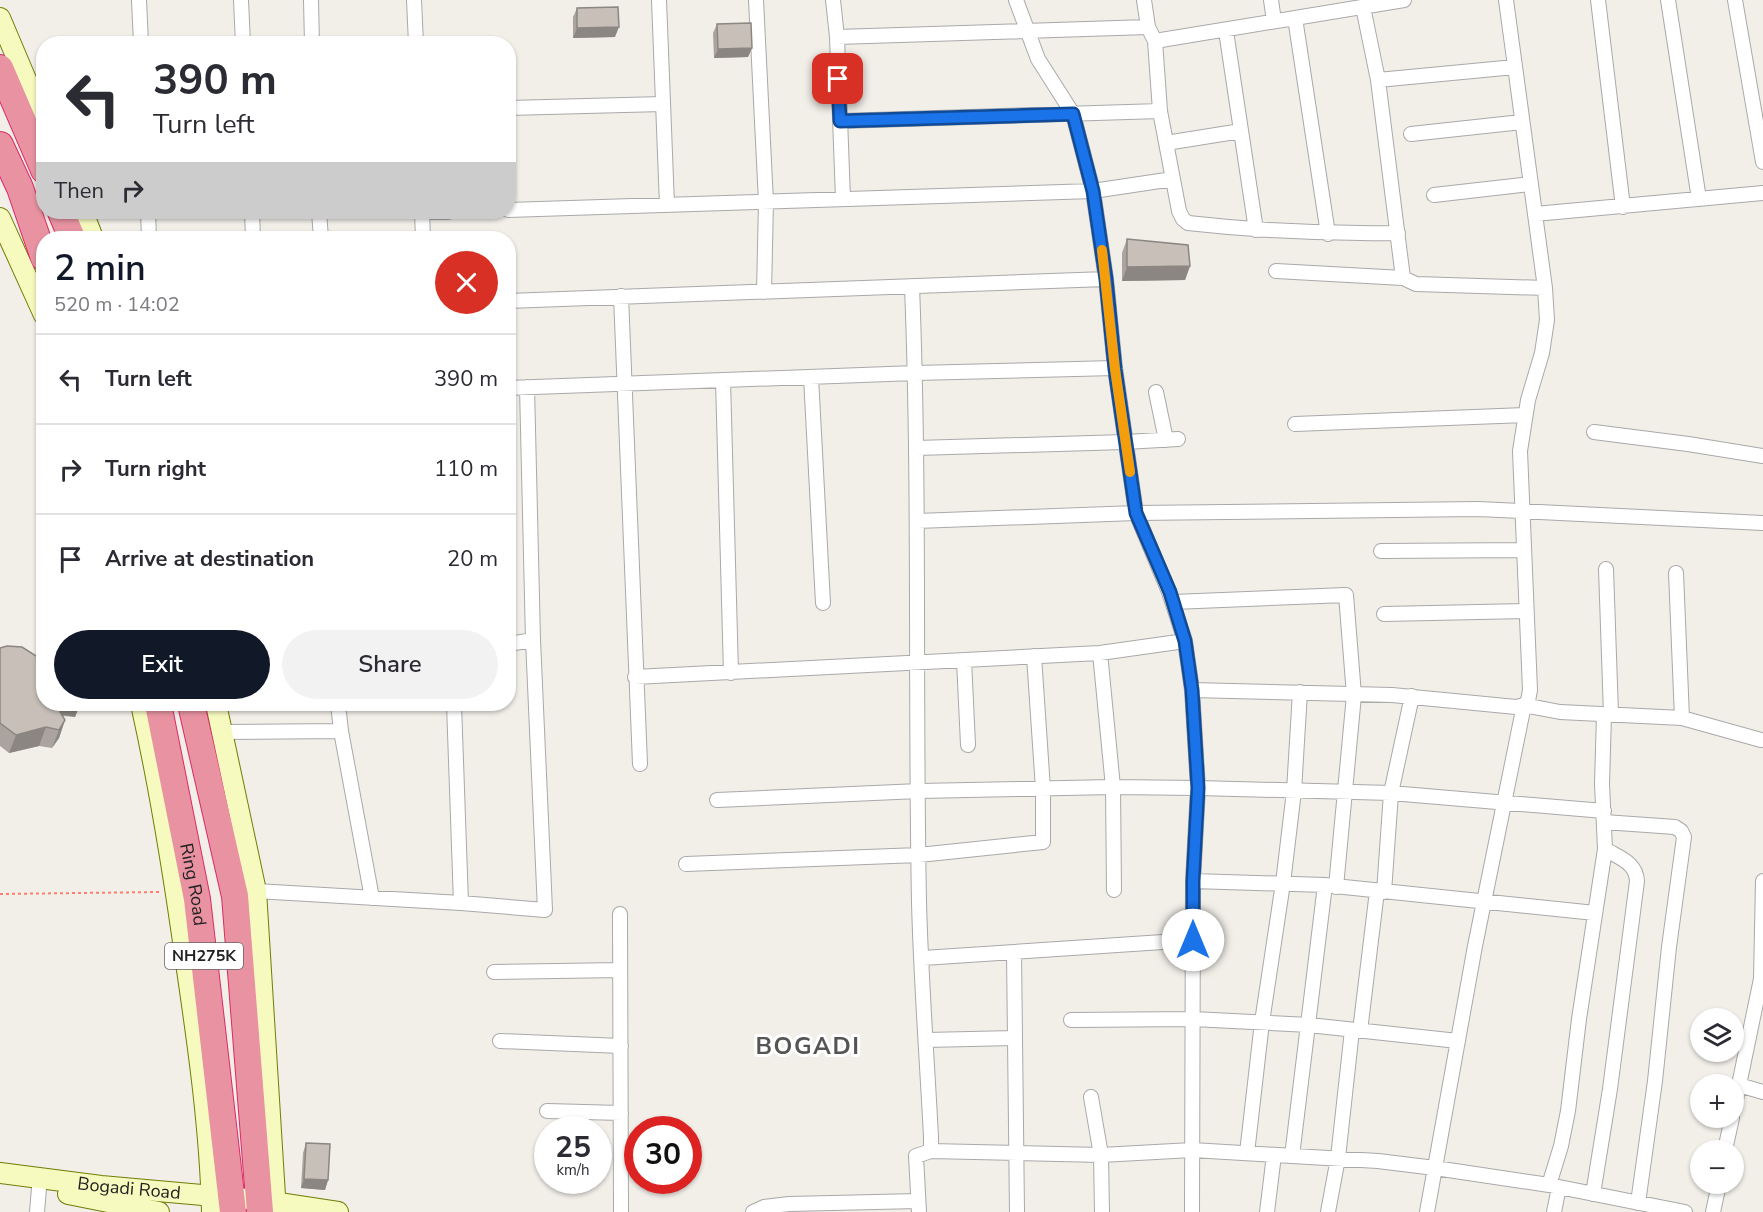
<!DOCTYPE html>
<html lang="en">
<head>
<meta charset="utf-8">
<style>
  body { margin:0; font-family:"Nunito Sans",sans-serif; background:#f2f2f3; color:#2b2b33; height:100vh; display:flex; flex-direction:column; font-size:22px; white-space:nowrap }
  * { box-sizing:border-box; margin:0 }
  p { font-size:20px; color:#7c7c81 }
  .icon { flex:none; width:33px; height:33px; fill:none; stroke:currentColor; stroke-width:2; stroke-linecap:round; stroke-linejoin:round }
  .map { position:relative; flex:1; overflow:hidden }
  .sheet { position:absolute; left:36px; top:231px; width:480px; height:480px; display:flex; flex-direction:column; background:#fff; border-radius:24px; box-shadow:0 2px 4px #0004 }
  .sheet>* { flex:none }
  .hud { position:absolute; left:36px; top:36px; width:480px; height:183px; border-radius:24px; box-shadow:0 2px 4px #0004; background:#fff; color:#2b2b33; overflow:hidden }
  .tools { position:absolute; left:1690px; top:1008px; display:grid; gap:12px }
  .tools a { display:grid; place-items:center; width:54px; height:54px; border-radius:50%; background:#fff; box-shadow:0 2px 4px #0004; font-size:30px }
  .speed { position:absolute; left:534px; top:1116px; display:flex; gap:12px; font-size:30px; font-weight:700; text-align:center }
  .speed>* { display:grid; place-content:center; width:78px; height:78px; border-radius:50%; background:#fff; box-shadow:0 2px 4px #0004; line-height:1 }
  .speed small { font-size:15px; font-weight:400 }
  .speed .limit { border:9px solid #d22; background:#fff; color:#111 }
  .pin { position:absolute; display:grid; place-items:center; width:51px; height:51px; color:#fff; margin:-26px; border-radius:12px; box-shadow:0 3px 9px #0006 }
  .me { position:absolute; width:66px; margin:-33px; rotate:0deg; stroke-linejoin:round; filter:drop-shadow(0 0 4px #0008) }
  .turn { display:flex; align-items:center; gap:21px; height:126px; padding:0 18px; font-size:27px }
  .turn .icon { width:78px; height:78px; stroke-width:2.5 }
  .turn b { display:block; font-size:42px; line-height:51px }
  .then { display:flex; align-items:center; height:57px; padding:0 18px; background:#0003; gap:12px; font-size:22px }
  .round { display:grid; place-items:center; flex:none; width:63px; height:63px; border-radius:32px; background:#f2f2f3 }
  .overview { display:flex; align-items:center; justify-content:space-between; height:102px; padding:0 18px }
  h1 { font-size:36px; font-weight:600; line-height:45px; color:#111827 }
  .button { display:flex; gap:12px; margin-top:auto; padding:12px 18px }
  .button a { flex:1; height:69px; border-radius:36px; background:#111827; color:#fff; font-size:24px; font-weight:600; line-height:69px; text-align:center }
  .button a+a { background:#f2f2f3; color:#2b2b33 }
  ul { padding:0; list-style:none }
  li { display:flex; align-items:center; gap:18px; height:90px; padding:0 18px; border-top:2px solid #e1e1e2 }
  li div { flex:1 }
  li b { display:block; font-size:22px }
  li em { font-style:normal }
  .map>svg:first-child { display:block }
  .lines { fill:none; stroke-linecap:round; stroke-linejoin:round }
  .street-casing { stroke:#a9a9a9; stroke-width:16 }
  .secondary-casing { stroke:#707d05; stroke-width:22 }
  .highway-casing { stroke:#dc2a67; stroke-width:28 }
  .path { stroke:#fa8072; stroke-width:2; stroke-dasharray:3 3; stroke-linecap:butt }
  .street { stroke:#fff; stroke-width:14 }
  .secondary { stroke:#f7fabf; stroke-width:20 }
  .highway { stroke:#e892a2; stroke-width:26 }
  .wall { fill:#aba49e }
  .shaded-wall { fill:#8b8681 }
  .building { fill:#c7bfb8; stroke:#8b8681; stroke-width:1.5 }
  .route-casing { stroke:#114b97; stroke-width:15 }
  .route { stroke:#1a73e8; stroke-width:10 }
  .slow { stroke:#f59e0b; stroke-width:10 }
  .labels { text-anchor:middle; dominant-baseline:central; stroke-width:6; stroke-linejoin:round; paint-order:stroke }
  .shield { fill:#fff; stroke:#646464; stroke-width:1.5 }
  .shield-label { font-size:16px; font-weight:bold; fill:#222 }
  .street-label { font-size:18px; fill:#222; stroke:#fff }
  .district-label { font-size:24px; font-weight:bold; letter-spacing:1.5px; fill:#555; stroke:#fff }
</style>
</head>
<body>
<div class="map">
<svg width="1763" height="1212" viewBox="0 0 1763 1212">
  <rect width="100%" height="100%" fill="#f2efe9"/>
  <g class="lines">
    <g class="street-casing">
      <path id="street" d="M139,0l2,44
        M241,0l2,44
        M311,0l1,44
        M414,0l2,44
        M659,0l8,205
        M756,0l10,202 -2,90
        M833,0l4,37
        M1016,0l22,59 35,55 20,77 13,88 9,89 21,145 33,79 16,49 7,49 6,98 -5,93 -1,331
        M1144,0l4,27 7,14 5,70 19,100 4,8 5,4c71,8 140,11 210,10
        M1271,0l3,21
        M1598,0l25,207
        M1668,0l31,199
        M1735,0l28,162
        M1363,7l15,73 25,198 13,6 129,4
        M1295,18l33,216
        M1226,31l30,199
        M1155,41l249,-41
        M1378,80l137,-13
        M508,108l155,-4
        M840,121l320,-10
        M1411,134l111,-12
        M1166,143l75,-12
        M1434,195l97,-11
        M843,199l-6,-162 311,-10
        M508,210l585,-19 80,-12
        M148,212l1,26
        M252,212l1,26
        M319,212l2,26
        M422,212l1,26
        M422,212h26
        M1535,214l228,-21
        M1276,271l127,7
        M912,286c8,206 3,411 7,616 2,79 8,157 12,235v14l-15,5 3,56
        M621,296l19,468
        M508,301l598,-22
        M811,377l12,226
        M723,380l8,293
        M508,388l407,-15 200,-5
        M1156,392l10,48
        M1295,424l230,-9
        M1594,432l94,12 75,12
        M916,448l209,-6 53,-3
        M917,521l219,-8 342,-4 285,14
        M1381,551l143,-1
        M1606,569l5,145
        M1676,573l6,145
        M1173,602l173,-7 8,100 -18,192
        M1384,614l142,-3
        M508,644l25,-4
        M1100,653l13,134 1,103
        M964,660l4,85
        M635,677l465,-24 85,-12
        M1192,690l200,5 124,12 8,-2 36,7 122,6 79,22
        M454,704l7,199
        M341,731l31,167
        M223,732l118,-1 -3,-27
        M717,800l202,-9 194,-4 85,1 193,5 213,18
        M1604,822l71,5 6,4 3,6 -15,110 -14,134 -17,122
        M686,864l233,-9 124,-13v-53l-9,-133
        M1193,881l132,4 270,28
        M256,891l205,12 84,7 -12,-270 -6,-253
        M1384,892l7,-99 21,-97
        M620,914l1,298
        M1014,952l3,260
        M923,958l270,-18
        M494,972l126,-2
        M1071,1020l122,-1 116,6 149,16
        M1360,1031l17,-140
        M926,1040l89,-2
        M500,1041l121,5
        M1739,1085l24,7
        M1091,1097l10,58 1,57
        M1734,1109l27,-130 2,-98
        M547,1111l74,2
        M1725,1150l7,-32
        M931,1151l170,4 91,-5 186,11 57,7 114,17 136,27
        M1247,1153l15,-131 21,-139 11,-92 6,-99
        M1292,1156l33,-271
        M1549,1185l12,-39 7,-35 11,-92 26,-170 -3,-65 2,-70
        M1593,1194l17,-105 27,-208c-1,-19 -18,-23 -32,-32
        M37,1212l2,-24
        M753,1212l11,-5 25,-3 129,-3
        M1267,1212l7,-57
        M1328,1212l10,-54 14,-128
        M1427,1212l48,-266 49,-241 4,-4 2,-11 -10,-239 8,-51 14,-47 5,-33 -2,-32 -39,-288
        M1554,1212l5,-25
        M1713,1212l6,-28"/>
    </g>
    <g class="secondary-casing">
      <g id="secondary">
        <path d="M0,18l44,104"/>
        <path d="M83,212l10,26"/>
        <path d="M0,218l44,97"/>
        <path d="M141,704c19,85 33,172 45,259 12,82 24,166 26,249"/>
        <path d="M216,704l40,187 20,321"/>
        <path id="s1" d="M0,1173l101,13 158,14 79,12"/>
        <path d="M68,1194l91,18"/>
      </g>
    </g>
    <g class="highway-casing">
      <g id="highway">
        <path d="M0,68l44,102"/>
        <path d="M0,145l20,43 24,70"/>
        <path d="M61,212l11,26"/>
        <path id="s2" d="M158,704l39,195 36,313"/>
        <path d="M191,704l44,192 25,316"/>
      </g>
    </g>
    <path class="path" d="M0,894l159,-2"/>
    <use href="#street" class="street"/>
    <use href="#secondary" class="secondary"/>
    <use href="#highway" class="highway"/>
  </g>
  <path class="wall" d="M577,8l38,29 -42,1v-21z
    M717,24l35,24 -4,9 -34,1 -1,-25z
    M1127,239l63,27 -5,14 -63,1v-28z
    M0,648l44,56h36l-5,13 -12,-1 2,4 -6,18 -7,10 -13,-2 -30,7 -9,-7z
    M306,1143l22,37 -3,10 -24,-2 2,-35z"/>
  <path class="shaded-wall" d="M619,27l-4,10 -42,1 4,-10z
    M752,48l-4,9 -34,1 4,-9z
    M1190,266l-5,14 -63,1 5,-14z
    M58,704h22l-5,13 -10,-2 -13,3z
    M65,720l-6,18 -7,10 7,-18z
    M46,727l-7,19 -30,7 7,-18z
    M304,1179l24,1 -3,10 -24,-2z"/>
  <path class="building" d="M618,7l1,20 -42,1v-20z
    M751,23l1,25 -34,1 -1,-25z
    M1127,239l61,6 2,21 -63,1z
    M7,646l15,1 19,12 3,3v42h15l1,8 5,8 -6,10 -13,-3 -30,8 -16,-12v-75z
    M306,1143l24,1 -2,36 -24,-1z"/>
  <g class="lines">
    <g class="route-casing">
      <path id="route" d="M838,79l2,42 233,-7 20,77 13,88 9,90 21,144 34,79 15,49 7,49 6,98 -5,93v59"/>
    </g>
    <use href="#route" class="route"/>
    <path class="slow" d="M1102,250l13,119 15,103"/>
  </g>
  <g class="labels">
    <rect class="shield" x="165" y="943" width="78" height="26" rx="4.5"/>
    <g class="shield-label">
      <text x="204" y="956">NH275K</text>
    </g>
    <g class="street-label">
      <text stroke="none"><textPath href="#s2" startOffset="184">Ring Road</textPath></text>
      <text stroke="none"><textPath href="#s1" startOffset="130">Bogadi Road</textPath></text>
    </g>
    <g class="district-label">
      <text x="808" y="1046">BOGADI</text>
    </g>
  </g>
</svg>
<div class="tools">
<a><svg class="icon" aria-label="layers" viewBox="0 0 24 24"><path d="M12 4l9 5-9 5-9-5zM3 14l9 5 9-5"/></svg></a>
<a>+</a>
<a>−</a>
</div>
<div class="speed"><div>25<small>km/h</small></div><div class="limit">30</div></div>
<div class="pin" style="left:838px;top:79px;background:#d93025"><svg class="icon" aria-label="arrive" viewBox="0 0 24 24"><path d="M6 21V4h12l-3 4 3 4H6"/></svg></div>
<svg class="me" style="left:1193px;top:940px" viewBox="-20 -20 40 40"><circle r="19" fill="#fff"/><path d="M0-13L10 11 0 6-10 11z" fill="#1a73e8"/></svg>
<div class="hud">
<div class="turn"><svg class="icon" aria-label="left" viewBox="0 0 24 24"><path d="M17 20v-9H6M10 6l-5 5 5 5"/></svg><div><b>390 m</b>Turn left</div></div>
<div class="then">Then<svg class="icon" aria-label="right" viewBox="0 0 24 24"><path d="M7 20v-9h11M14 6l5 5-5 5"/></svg></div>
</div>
<section class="sheet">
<div class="overview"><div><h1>2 min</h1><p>520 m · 14:02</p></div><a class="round" style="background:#d93025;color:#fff"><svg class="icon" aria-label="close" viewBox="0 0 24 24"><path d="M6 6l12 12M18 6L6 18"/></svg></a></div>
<ul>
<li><svg class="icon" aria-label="left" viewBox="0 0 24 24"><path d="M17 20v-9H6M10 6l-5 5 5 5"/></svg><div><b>Turn left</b></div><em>390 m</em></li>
<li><svg class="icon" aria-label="right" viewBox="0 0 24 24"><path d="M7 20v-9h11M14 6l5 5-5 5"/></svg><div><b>Turn right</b></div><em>110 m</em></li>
<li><svg class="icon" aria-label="arrive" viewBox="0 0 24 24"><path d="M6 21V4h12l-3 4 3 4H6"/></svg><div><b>Arrive at destination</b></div><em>20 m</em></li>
</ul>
<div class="button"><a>Exit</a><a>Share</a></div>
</section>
</div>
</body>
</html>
